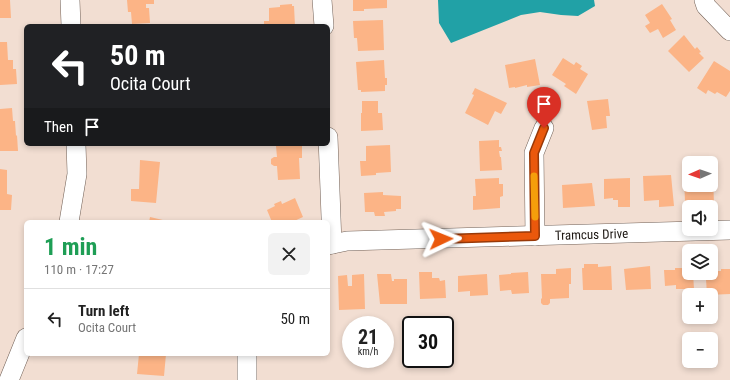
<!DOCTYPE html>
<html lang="en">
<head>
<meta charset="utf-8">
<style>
  body { margin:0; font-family:"Roboto Condensed",sans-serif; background:#f2f2f2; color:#222; height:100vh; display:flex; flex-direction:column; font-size:15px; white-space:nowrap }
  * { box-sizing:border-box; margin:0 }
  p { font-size:13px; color:#767676 }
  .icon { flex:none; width:22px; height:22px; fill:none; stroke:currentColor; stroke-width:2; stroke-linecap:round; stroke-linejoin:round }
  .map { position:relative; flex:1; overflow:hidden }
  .side { position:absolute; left:24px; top:220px; width:306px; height:136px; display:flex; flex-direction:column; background:#fff; border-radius:6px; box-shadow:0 2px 6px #0003 }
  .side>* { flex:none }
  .hud { position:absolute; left:24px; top:24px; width:306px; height:122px; border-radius:6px; box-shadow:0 2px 6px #0003; background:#202124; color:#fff; overflow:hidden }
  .needle { width:26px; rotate:268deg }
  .fabs { position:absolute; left:682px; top:156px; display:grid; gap:8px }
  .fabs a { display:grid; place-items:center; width:36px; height:36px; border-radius:6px; background:#fff; box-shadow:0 2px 6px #0003; font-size:20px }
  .speed { position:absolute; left:342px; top:316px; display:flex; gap:8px; font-size:20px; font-weight:700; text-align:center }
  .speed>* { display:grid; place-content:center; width:52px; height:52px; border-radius:50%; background:#fff; box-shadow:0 2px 6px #0003; line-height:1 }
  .speed small { font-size:10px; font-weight:400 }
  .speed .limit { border:2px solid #111; border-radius:6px; background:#fff; color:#111 }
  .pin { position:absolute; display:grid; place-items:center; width:34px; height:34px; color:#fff; margin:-41px -17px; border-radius:50% 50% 50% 0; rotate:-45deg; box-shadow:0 0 4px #0007 }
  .pin .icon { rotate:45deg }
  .me { position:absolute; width:44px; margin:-22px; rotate:88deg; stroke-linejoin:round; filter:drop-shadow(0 0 3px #0008) }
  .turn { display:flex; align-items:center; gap:14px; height:84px; padding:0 20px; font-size:18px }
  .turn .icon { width:52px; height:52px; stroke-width:2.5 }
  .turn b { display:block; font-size:28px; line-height:34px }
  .then { display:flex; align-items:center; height:38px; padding:0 20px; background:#0003; gap:8px; font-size:15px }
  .round { display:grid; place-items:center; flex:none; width:42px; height:42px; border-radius:6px; background:#f2f2f2 }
  .head { display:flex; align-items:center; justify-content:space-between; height:68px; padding:0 20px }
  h1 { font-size:24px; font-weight:700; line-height:30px; color:#1e9e55 }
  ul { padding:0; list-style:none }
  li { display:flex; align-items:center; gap:12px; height:60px; padding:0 20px; border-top:1px solid #e0e0e0 }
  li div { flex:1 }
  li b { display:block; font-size:15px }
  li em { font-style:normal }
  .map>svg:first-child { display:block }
  .water { fill:#21a1a6 }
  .building { fill:#fcb486 }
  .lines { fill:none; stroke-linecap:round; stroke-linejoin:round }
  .minor-casing { stroke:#736258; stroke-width:20 }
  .minor { stroke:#fff; stroke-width:19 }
  .route-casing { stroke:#983908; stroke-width:10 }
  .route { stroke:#ea580c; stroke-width:7 }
  .slow { stroke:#f59e0b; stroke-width:7 }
  .labels { text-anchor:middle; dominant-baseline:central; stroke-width:4; stroke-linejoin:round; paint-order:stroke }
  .street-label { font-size:13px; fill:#1d1712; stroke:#fff }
</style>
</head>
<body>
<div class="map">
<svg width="730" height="380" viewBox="0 0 730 380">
  <rect width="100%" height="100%" fill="#f2ded2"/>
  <path class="water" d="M438,0h156l1,6 -17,10 -17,-1 -21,-3 -19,3 -70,28 -12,-20z"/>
  <path class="building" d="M0,0h10l1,18h-11z
    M127,0h27v4h-8v4h3l1,15 -18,1 -1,-12h-3z
    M353,0h34v8l-23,1v2h-11z
    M292,4v2h2l1,20h-31v-5h5v-13l11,-1v-2z
    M662,4l10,15 -2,1 6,10 -13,8 -5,-9 -8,4 -5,-7 5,-3 -5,-8z
    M383,20l1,30 -26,1 -1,-13h-3l-1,-17z
    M684,35l11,14 2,-2 4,5 -2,1 5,5 -15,14 -21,-21z
    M0,42h7l1,18h5v9h3l1,15 -17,1z
    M563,58l11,7 2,-3 6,4 -2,3 8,5 -12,20 -12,-8 2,-2 -14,-9z
    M535,59l5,26 -13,2v-2l-12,3v-1l-6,1 -4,-23z
    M384,60l1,18h2v7h-2v6l-24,1v-2h-3l-2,-28z
    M714,61l16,10v20l-4,6 -9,-5 -2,2 -7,-4 -2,4 -9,-6z
    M475,88l32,15 -6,11 -6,-3 -7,14 -23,-12 9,-18 -2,-1z
    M608,99l2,17h-4l1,12 -15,2 -5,-29z
    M362,101h16v12h4l1,17 -22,1v-18h1z
    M12,108l1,13h2l1,15 1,-1 1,16h-18v-42z
    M499,140v7h2l1,4h-3l1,6h1l1,13 -22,1 -1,-30z
    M390,145l1,27 -15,1v2l-15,1 -1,-15h6v-15z
    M276,146h26v12h-3l1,21 -22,1 -1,-14h-3l-3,-2v-5l3,-2h3z
    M140,160l20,2 -4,41 -25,-2v-12h8z
    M0,169l7,1v24l5,1 -1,15h-11z
    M711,174h2l1,31h-13l-1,-3h-15l-1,-27h5v10h22z
    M671,175l3,31 -15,1v-7l-15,1 -1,-25z
    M499,178v6h4v12l-3,1v11l-27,2v-14h3l-1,-17z
    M630,178v29h-12v-7h-5v-2l-9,1v-20z
    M592,183l3,23 -32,2 -1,-23z
    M383,192v3l18,1v13h-5v2l-12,1 1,4h-10l-1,-4h-9l-1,-19z
    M295,198l8,19 -11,5h-20l-5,-12 8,-4 -1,-2 7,-3 1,3z
    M150,217l17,4v1h-18z
    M584,264h14v3l13,-1 1,24h-29l-1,-22h2z
    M711,264h7v7h3v-2h9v25l-23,1 -1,-16h-2v-6h7z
    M650,266l1,23 -25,1 -2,-21z
    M571,268v16h-2v14l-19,1v4l-2,2h-5l-2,-2v-4l1,-1 -1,-24h15v-5z
    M675,268h14v5h4l1,16h-18v-4l-11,1 -1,-16h11z
    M419,272h13v6h7l1,3 5,-1 1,18 -26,1z
    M528,272l1,21 -17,1 -1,-4 -11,1 -1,-16 12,-1v-1z
    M364,274l1,35 -26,1 -1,-34 9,-1 1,11h4v-11z
    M377,274h14l1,7h2v-2h13v25h-27z
    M487,274l1,21 -18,1v-5l-12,1v-16z
    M139,354h27l-2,22 -27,-2z"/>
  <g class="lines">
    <g class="minor-casing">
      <g id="minor">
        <path d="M70,0l1,26"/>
        <path d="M322,0l2,26"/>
        <path d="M704,0l2,6 24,25"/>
        <path d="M328,137l4,107"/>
        <path d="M69,222l8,-48 -1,-30"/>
        <path d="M535,236l-1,-83 10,-25"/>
        <path id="s1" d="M328,245l19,-4 383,-11"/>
        <path d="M247,354v26"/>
        <path d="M9,380l17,-42"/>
      </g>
    </g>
    <use href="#minor" class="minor"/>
  </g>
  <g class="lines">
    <g class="route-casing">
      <path id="route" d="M441,239l94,-3 -1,-83 10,-25"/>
    </g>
    <use href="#route" class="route"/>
    <path class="slow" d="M534,176l1,41"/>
  </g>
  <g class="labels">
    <g class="street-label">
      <text stroke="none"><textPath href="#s1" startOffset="264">Tramcus Drive</textPath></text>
    </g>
  </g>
</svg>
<div class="fabs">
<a><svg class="needle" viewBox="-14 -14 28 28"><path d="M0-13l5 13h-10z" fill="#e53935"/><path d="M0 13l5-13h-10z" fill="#767676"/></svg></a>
<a><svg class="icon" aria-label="sound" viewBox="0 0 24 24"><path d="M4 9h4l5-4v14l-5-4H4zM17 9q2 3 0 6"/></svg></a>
<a><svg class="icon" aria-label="layers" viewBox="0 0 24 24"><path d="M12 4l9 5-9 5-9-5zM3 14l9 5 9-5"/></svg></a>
<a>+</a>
<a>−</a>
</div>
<div class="speed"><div>21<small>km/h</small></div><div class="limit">30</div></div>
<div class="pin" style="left:544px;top:128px;background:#d93025"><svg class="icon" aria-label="arrive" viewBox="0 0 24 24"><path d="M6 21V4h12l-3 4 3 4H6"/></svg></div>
<svg class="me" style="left:441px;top:239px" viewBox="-20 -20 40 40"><path d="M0-17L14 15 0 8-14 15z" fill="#ea580c" stroke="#fff" stroke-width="4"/></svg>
<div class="hud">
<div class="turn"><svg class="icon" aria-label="left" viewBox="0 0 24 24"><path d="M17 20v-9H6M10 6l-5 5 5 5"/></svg><div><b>50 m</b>Ocita Court</div></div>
<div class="then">Then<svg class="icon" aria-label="arrive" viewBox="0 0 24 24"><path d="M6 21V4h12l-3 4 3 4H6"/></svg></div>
</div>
<section class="side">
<div class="head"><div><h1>1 min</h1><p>110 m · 17:27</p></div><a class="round"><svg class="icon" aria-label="close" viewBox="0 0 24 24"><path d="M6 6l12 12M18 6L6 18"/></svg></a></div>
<ul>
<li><svg class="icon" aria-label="left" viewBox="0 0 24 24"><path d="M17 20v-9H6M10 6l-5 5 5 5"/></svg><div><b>Turn left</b><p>Ocita Court</p></div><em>50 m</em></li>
</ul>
</section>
</div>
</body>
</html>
